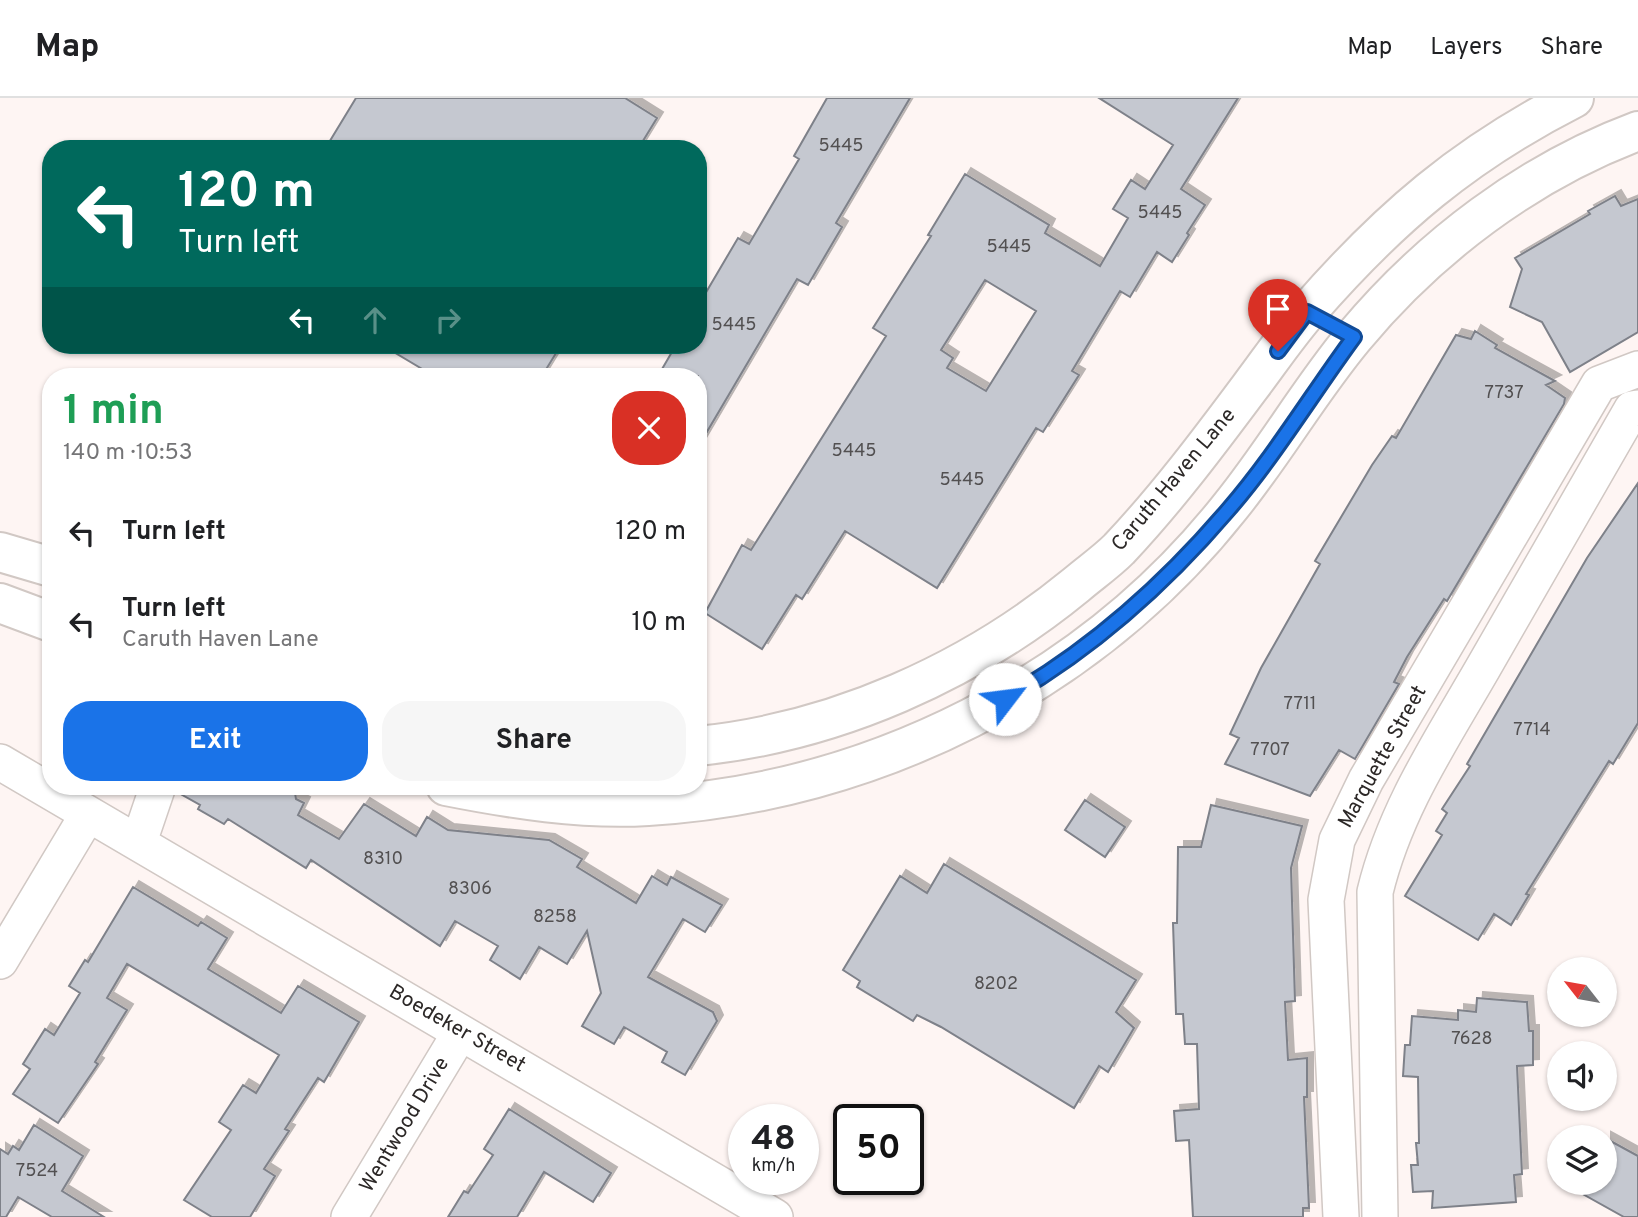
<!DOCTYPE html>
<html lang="en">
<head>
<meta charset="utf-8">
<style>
  body { margin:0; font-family:Overpass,sans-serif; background:#f6f6f6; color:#202124; height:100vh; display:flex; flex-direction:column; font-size:26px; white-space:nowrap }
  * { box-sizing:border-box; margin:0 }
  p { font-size:23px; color:#757577 }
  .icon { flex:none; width:38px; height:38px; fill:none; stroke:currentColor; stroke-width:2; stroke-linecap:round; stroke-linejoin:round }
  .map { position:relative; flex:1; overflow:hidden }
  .panel { position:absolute; left:42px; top:270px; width:665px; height:427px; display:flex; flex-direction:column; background:#fff; border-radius:28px; box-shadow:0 2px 5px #0004 }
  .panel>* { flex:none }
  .top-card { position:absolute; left:42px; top:42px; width:665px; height:214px; border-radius:28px; box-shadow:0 2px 5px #0004; background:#00695c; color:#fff; overflow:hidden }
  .needle { width:46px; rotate:301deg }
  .fabs { position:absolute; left:1547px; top:859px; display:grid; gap:14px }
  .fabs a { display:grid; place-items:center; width:70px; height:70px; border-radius:50%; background:#fff; box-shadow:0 2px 5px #0004; font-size:35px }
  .speed { position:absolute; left:728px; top:1006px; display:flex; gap:14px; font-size:35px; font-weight:700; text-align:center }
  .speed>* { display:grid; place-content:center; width:91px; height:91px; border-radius:50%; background:#fff; box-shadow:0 2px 5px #0004; line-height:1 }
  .speed small { font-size:18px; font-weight:400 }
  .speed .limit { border:4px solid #111; border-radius:10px; background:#fff; color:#111 }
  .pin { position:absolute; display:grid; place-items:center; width:60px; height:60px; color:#fff; margin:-72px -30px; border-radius:50% 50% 50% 0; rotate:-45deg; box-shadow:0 0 7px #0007 }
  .pin .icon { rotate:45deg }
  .me { position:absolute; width:77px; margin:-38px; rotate:60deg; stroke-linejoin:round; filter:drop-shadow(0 0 5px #0008) }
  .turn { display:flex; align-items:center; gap:24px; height:147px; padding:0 21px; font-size:32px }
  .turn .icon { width:91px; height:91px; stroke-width:2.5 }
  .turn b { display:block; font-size:49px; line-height:60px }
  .lanes { display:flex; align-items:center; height:66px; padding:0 21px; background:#0003; justify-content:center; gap:35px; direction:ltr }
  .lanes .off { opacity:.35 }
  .round { display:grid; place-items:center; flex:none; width:74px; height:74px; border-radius:28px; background:#f6f6f6 }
  .headline { display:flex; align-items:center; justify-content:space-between; height:119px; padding:0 21px }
  h1 { font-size:42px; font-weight:700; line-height:52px; color:#1e9e55 }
  .primary-button { display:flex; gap:14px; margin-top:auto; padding:14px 21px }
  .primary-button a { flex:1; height:80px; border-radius:28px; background:#1a73e8; color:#fff; font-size:28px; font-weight:700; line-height:80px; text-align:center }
  .primary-button a+a { background:#f6f6f6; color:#202124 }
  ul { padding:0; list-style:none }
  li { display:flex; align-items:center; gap:21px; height:91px; padding:0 21px }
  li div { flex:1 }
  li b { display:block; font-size:26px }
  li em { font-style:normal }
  header { display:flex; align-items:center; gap:42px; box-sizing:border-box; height:98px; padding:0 35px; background:#fff; border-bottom:2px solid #e0e0e0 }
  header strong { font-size:33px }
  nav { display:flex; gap:38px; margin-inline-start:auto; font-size:24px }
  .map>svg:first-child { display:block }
  .building { fill:#c5c8d0; stroke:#7e8189; stroke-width:2; fill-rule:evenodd; filter:url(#shadow) }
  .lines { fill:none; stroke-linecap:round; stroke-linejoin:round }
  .minor-casing { stroke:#d1c8c4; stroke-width:38 }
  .secondary-casing { stroke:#d1c8c4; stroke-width:42 }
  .minor { stroke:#fff; stroke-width:35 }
  .secondary { stroke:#fff; stroke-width:38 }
  .route-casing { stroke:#114b97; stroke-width:18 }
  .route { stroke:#1a73e8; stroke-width:12 }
  .labels { text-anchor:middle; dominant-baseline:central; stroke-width:5; stroke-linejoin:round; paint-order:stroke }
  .number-label { font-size:18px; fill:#525051 }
  .street-label { font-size:21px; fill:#2c2827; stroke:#fff }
</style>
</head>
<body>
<header>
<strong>Map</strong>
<nav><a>Map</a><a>Layers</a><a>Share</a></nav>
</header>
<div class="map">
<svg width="1638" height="1119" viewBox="0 0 1638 1119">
  <defs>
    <filter id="shadow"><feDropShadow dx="6" dy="-6" stdDeviation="0" flood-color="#0004"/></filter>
  </defs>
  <rect width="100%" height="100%" fill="#fef5f3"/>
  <path class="building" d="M356,0h269l32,20 -19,31h-313z
    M827,0h83l-74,125 6,4 -34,58 -11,-6 -99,168v-71h-40l18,-31h22v-39l40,-68 11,6 50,-85 -5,-3z
    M1099,0h139l-57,91 24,16 -18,28 2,2 -17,27 -15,-10 -27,45 -10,-6 -48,80 7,4 -36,57 -7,-4 -99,160 -92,-57 -43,68 -6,-4 -34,54 -57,-36 37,-68 9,5 135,-214 -13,-8 58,-92 -3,-1 37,-61 84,51 -4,8 55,33 28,-48 -15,-9 18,-29 14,9 28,-44zM985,182l51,31 -50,80 -39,-23 6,-10 -12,-8z
    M1615,98l6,10 17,-7v133l-68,40 -28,-50 -32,-15 12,-38 -7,-11 75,-44 -2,-3z
    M1475,233l22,14 -2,3 60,33 -9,4 19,13 -1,6 -117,197 -3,-2 -37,58 -13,25 5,2 -44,75 -16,-9 -29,46 -85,-32 14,-26 -9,-4 31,-66 59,-104 -5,-3 57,-96 20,-29 4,2 60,-103 15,4z
    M382,247h179l-19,31h-108z
    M1638,385v240l-25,41 -4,-3 -83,133 3,1 -18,30 -17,-11 -16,26 -73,-44 37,-61 -6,-4 11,-18 -5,-4 28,-43 -3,-2 120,-206z
    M178,688h116l2,13 8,4 -6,12 41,24 25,-35 52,32 11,-19 21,13 101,10 33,19 -5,8 59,36 16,-27 15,9 4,-8 51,28 -17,27 -22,-13 -35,58 65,35 4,9 -32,54 -23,-13 5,-10 -43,-25 -10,17 -32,-18 19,-33 -14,-62 -20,33 -28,-17 -19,32 -30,-19 8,-14 -43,-25 -15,25 -129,-86 -5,8 -78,-49 -4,5 -26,-15 2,-4 -23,-13z
    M1085,702l40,27 -20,30 -40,-27z
    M1211,707l91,21 -11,42 4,133 -10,1 3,58 19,-2v39h-3l5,111h-6v9h-110l-4,-77 -13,1 -2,-30 25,-2 -2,-65h-12l-2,-30h-7l-3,-91h4l1,-76h23z
    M944,766l192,116 -20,32 18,16 -26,44 -9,-6 -25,42 -133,-81 -24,-12 -4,6 -56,-34 3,-6 -17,-11 57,-94 27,17z
    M133,789l65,39 3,-4 26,16 -19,31 73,44 17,-27 61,36 -35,60 -6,-4 -33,51 4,2 -25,38 11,7 -25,41h-38l-28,-17 47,-70 -12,-8 24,-37 13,8 23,-38 -152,-91 -20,34 20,12 -32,52 3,2 -40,59 -45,-29 17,-25 -7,-5 22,-35 9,6 26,-42 -11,-7 16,-26 3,2z
    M1477,900l50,4 2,29h4v34l-16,1 5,108 -8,1 2,27 -84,6 1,-17 -20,1 -2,-27h7l-2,-22h3l-1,-66 -15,-1 2,-31h5l2,-29 46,4v-10l18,2z
    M509,1011l102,64 -18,29 -49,-30 -27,45h-69l16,-26 4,2 25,-38 -9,-6z
    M34,1027l49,31 -21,35 42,26h-52l-34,-20 -12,20h-6v-68l8,5 5,-8 6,4z
    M1605,1040l33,18v61h-14l-61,-34h42z"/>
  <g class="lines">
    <g class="minor-casing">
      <path id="minor" d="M0,664l775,455
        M139,744l19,-56
        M0,863l88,-147
        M349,1119l111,-184
        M1341,1119l-15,-317 11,-60 29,-60 233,-396 39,-15
        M1380,1119l-5,-325c20,-83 66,-151 108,-224 50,-87 100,-173 149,-259l6,-1"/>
    </g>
    <g class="secondary-casing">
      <path id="secondary" d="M0,454l51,15
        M0,505l51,19
        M698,648c138,-14 272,-74 378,-161 14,-12 30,-23 43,-36 48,-51 90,-107 131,-162 19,-25 37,-52 58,-76 81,-93 156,-157 266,-213
        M446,688c66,13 135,24 202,20 224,-13 442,-122 582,-299 44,-54 79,-116 124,-170 75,-90 174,-165 284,-206"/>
    </g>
    <use href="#minor" class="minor"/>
    <use href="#secondary" class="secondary"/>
  </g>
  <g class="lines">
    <g class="route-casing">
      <path id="route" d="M1005,601c86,-49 159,-114 223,-189 46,-53 84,-116 126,-173l-47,-25 -29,39"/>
    </g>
    <use href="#route" class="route"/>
  </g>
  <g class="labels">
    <g class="number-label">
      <text x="841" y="48">5445</text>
      <text x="1160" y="115">5445</text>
      <text x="1009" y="149">5445</text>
      <text x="734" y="227">5445</text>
      <text x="1504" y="295">7737</text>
      <text x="854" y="353">5445</text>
      <text x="962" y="382">5445</text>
      <text x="1300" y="606">7711</text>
      <text x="1532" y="632">7714</text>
      <text x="1270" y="652">7707</text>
      <text x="383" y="761">8310</text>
      <text x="470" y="791">8306</text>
      <text x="555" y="819">8258</text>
      <text x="996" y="886">8202</text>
      <text x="1472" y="941">7628</text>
      <text x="37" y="1073">7524</text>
    </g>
    <g class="street-label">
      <text transform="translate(1174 382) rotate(-50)">Caruth Haven Lane</text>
      <text transform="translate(1383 659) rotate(-61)">Marquette Street</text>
      <text transform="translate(457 931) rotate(30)">Boedeker Street</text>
      <text transform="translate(405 1027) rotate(-59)">Wentwood Drive</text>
    </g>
  </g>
</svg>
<div class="fabs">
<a><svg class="needle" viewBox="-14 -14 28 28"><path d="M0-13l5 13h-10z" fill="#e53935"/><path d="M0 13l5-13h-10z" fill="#757577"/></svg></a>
<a><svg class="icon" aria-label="sound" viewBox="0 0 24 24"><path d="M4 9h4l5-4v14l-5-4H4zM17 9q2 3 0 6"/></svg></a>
<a><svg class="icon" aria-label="layers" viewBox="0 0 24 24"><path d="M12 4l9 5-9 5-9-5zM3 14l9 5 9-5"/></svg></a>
</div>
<div class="speed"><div>48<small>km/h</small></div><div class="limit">50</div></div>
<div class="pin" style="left:1278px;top:253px;background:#d93025"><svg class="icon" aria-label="arrive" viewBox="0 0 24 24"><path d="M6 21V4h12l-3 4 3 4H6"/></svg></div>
<svg class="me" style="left:1005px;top:601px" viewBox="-20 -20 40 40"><circle r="19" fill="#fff"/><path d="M0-13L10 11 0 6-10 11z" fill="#1a73e8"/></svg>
<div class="top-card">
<div class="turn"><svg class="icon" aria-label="left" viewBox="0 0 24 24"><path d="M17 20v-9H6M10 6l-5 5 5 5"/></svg><div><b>120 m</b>Turn left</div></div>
<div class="lanes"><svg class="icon" aria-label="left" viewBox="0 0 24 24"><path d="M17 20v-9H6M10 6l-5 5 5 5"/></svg><svg class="icon off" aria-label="ahead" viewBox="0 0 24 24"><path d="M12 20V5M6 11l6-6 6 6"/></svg><svg class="icon off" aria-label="right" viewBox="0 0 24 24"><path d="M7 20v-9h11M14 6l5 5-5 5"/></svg></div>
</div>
<section class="panel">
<div class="headline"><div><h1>1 min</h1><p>140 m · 10:53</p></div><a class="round" style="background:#d93025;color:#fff"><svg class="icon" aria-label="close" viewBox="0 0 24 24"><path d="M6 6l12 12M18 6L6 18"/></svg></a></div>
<ul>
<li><svg class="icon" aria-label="left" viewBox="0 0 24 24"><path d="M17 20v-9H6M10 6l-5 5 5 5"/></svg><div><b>Turn left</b></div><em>120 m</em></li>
<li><svg class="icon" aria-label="left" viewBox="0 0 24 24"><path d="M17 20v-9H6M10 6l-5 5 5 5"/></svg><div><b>Turn left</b><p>Caruth Haven Lane</p></div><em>10 m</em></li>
</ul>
<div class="primary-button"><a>Exit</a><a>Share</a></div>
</section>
</div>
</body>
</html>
